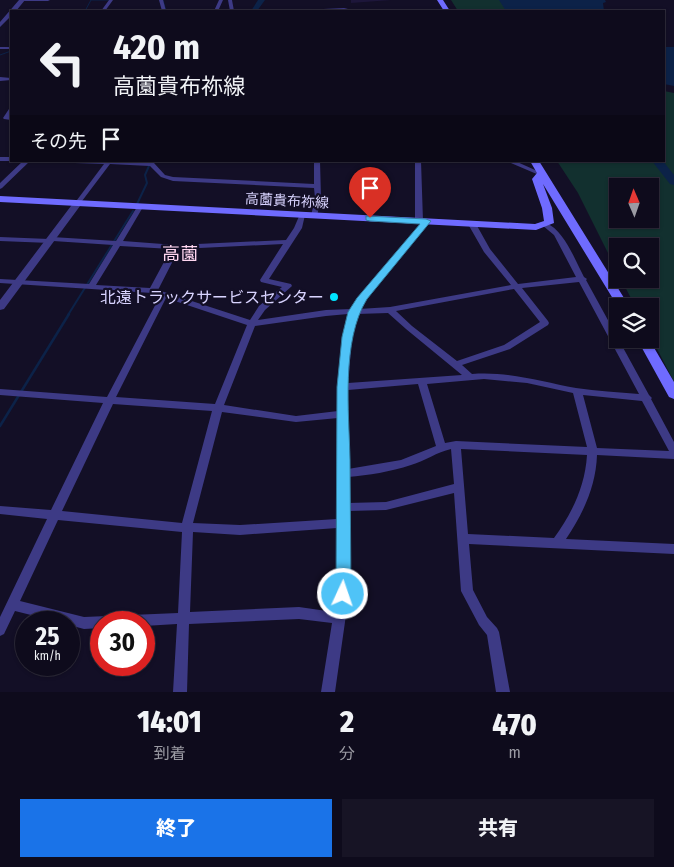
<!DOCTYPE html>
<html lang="ja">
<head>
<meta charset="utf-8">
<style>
  body { margin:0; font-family:"Fira Sans Condensed","Noto Sans JP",sans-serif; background:#171425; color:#f1f3f6; height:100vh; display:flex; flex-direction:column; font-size:19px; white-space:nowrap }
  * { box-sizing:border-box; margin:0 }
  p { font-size:16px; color:#9b9ba3 }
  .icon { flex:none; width:28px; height:28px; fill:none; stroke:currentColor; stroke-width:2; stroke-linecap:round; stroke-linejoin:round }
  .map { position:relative; height:692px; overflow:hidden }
  .side { display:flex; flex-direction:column; background:#0e0b1c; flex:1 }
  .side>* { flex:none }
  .guide { position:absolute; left:10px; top:10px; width:655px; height:152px; border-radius:0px; box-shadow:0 1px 4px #0004,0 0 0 1px #2e2b3b; background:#0e0b1c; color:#f1f3f6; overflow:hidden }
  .needle { width:32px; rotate:358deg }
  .fabs { position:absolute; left:609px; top:178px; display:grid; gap:10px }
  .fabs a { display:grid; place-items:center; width:50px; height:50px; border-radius:0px; background:#0e0b1c; box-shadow:0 1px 4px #0004,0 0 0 1px #2e2b3b; font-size:25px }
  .speed { position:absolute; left:15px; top:611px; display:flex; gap:10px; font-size:25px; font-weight:700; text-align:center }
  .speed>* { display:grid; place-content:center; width:65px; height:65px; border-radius:50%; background:#0e0b1c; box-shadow:0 1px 4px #0004,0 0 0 1px #2e2b3b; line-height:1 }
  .speed small { font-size:12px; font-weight:400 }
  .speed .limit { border:8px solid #d22; background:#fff; color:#111 }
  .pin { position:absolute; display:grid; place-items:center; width:42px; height:42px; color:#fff; margin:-51px -21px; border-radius:50% 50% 50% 0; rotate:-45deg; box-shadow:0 0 5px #0007 }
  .pin .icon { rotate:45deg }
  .me { position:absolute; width:55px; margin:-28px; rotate:3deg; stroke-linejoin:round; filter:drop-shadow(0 0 4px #0008) }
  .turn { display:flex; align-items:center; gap:18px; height:105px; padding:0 20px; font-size:22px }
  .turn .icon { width:65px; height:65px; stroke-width:2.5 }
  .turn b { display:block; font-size:35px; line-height:42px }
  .then { display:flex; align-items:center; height:48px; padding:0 20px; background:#0003; gap:10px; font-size:19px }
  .eta { display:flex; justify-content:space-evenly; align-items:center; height:85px; text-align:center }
  .eta b { font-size:30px; font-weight:800; line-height:35px }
  .button { display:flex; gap:10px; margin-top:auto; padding:10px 20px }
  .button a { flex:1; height:58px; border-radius:0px; background:#1a73e8; color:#fff; font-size:20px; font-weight:800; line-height:58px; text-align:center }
  .button a+a { background:#171425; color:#f1f3f6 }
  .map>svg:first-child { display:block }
  .green { fill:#12302f; fill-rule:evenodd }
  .water { fill:#0c2248 }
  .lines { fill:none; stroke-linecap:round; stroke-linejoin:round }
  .stream-far2 { stroke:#0c2248; stroke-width:1 }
  .stream-far1 { stroke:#0c2248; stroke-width:2 }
  .stream { stroke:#0c2248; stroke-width:2.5 }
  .river { fill:#0c2248; fill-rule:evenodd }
  .minor { fill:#3d3a85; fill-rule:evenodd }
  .tertiary { fill:#3d3a85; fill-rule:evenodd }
  .secondary { fill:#6f6bff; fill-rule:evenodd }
  .shaded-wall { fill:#1d163a }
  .route { fill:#4fc3f7; stroke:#337fa1 }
  .poi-dot { fill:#00e5ff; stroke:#130f26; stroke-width:2 }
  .labels { text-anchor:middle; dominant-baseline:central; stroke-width:4.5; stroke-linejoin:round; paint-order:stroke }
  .far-street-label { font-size:14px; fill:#d9d4ff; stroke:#130f26 }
  .poi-label { font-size:16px; fill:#d9d4ff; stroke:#130f26; text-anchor:end }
  .neighbourhood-label { font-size:18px; fill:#ffd6f0; stroke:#130f26 }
</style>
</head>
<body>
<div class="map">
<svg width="674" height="692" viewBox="0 0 674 692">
  <rect width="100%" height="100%" fill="#130f26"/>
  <path class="green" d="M451,0h54l2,11h-49z
    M664,91l10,2v289l-24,-47v-29h-15l-14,-27h29v-33h-32l-1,25 -39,-78 -21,-32h107zM618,186h32v33h-32z"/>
  <path class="water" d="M499,0h106l1,2 -3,1 1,8h-98z
    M664,47h10v39l-10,-2z"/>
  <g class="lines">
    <path class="stream-far2" d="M91,0h17
      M163,0l3,11
      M85,11l6,-11
      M0,55l11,-4"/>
    <path class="stream-far1" d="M122,161l16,1
      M137,204l10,-21 -2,-8 4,-9
      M68,315l65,-104"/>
    <path class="stream" d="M0,426l69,-112"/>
    <path class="river" d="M258,0h7l-8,11h-6z
      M652,161h11l11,14v10l-4,-1z"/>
    <path class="minor" d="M20,0h30l-2,1h-26z
      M109,0h4l-8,11h-4z
      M159,0h4l3,11h-4z
      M219,0h4l-5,11h-4z
      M228,0h4l2,11h-4z
      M344,8l12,3h-55l2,-1z
      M0,47h11v2h-11z
      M0,77l11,1v2l-11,1z
      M11,108l-1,8h1v4l-7,-1 -1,-1 6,-9z
      M0,157h11v4h-11z
      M23,161h7l-28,27 -2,1v-6z
      M72,161l80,1 2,1 11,12 8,2 141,7v-23h6l1,37 -4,18 -3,2 -3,-2 4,-18 -1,-10 -141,-7 -12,-4 -11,-11 -40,-2 -31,41 -2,1 -3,-2 30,-40 -29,-1z
      M415,161h6l2,60 -4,2 -4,-2z
      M506,161h9l29,13 -3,2 -2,-1z
      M140,205l3,2 -20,34 53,4 110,-5 8,-12 6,-14h4l1,1 -3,13 -33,51 22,5 1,2 -27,24 -7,10 68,-10 25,-1 8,-13 66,-76 2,-1 4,2 -2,1 -64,77 -6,10 31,-2 121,-22 -27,-33 -16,-28 4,-2 4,2 14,25 28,35 58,-7 -22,-42 -12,-10 4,-2c18,7 29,37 38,54l3,2 -1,1 63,115 3,3 -1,1 23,43v17l-77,-4c-1,31 -14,59 -31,84l108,5v10l-205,-10 4,46 14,27 10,11 2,4 11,60h-14l-9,-57 -8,-10 -18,-34 -7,-98 -68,17 -38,1 1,83 -14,98h-14l11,-69 -33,-4 -110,5 -2,68h-14l4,-68 -33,2v-4h-43v6l-17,1 -15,-4v-3h-10l-44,-11 -11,23 -4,2v-19l47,-98 -47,-5v-8l51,4 52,-107 -103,-8v-6l107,8 53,-101 -8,-3 -152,-10v-4l89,5 24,-39 -60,-4 -3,2 -50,-2v-4l49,2 3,-2 64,4 21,-34zM283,244l-23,36 1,2 21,5 -23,19 -9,14 -92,-30 21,-41zM120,246l51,3 -21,39 -54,-3zM579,282l60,112c-21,-2 -42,-3 -63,-6 -34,-6 -68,-17 -104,-14l-10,-9 48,-16 38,-24 1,-2 -1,-2 -26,-33zM514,289l26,33 -36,23 -47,16 -45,-35 -16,-15zM166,298l81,27 -32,79 -99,-7zM388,313l18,16 56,46 -114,8 4,-46 5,-23zM348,314c-6,32 -10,65 -10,97l-42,5 -72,-11 31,-79 71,-10zM484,379l43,4 46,10 14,54 -131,-6 -11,2 -18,-59zM418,384l18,62 -35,14 -53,9v-79zM583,395l59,6 27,50 -72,-3zM113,404l99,7 -30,112 -120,-12zM222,412l74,10 42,-4 -1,101 -97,6 -47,-2zM451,449l3,35 -68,18 -38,1v-26c21,-2 42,-5 63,-12 14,-4 26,-13 40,-16zM461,449l126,6c-2,32 -15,58 -33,83l-86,-4zM58,520l124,12 -4,81 -94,4 -64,-16zM337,528v66l-3,18 -35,-5 -109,5 3,-80 47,3z"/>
    <path class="tertiary" d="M19,0h6l-9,11h-5v5l-11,11v-5z
      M77,201l4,3 -1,2 -76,103 -4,1v-10l74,-98z"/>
    <path class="secondary" d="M437,0h6l7,11h-6z
      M530,161h9l90,145 -11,1 -75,-123 9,24 2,15 -18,7 -536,-28v-6l535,28 9,-3 -2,-13 -10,-29 5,-6z
      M637,339h12l25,43v17l-5,-2z"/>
  </g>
  <path class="shaded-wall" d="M351,0h40l-40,3z"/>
  <path class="route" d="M366,216l60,3 5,2 -64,78c-26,42 -18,113 -17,161 0,45 1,89 1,134l-2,5 -6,2 -5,-2 -2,-5 1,-207 5,-50 6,-25 9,-14 63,-74 -50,-3 -4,-1z"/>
  <circle class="poi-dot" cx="334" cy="297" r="5"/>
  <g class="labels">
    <g class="far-street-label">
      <text transform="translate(287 201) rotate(3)">高薗貴布祢線</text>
    </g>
    <g class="poi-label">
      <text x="324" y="297">北遠トラックサービスセンター</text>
    </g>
    <g class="neighbourhood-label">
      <text x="180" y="254">高薗</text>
    </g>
  </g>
</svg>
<div class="fabs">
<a><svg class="needle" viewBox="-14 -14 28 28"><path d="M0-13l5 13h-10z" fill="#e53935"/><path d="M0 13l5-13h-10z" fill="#9b9ba3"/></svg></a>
<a><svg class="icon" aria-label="search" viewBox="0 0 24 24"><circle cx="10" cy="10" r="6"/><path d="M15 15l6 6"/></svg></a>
<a><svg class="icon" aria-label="layers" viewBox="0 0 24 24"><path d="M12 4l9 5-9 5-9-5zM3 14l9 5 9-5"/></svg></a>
</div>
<div class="speed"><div>25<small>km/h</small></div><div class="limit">30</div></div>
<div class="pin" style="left:370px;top:218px;background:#d93025"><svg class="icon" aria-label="arrive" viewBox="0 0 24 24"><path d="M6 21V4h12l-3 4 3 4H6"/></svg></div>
<svg class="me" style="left:343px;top:594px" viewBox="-20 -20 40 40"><circle r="17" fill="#4fc3f7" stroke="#fff" stroke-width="3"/><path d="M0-11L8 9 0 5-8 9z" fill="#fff"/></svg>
<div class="guide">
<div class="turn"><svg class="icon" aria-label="left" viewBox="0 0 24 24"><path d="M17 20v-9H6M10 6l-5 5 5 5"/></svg><div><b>420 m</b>高薗貴布祢線</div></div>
<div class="then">その先<svg class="icon" aria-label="arrive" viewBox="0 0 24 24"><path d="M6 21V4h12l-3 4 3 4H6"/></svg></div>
</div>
</div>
<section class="side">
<div class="eta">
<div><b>14:01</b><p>到着</p></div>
<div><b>2</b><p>分</p></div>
<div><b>470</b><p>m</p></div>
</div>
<div class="button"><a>終了</a><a>共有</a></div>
</section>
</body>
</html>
